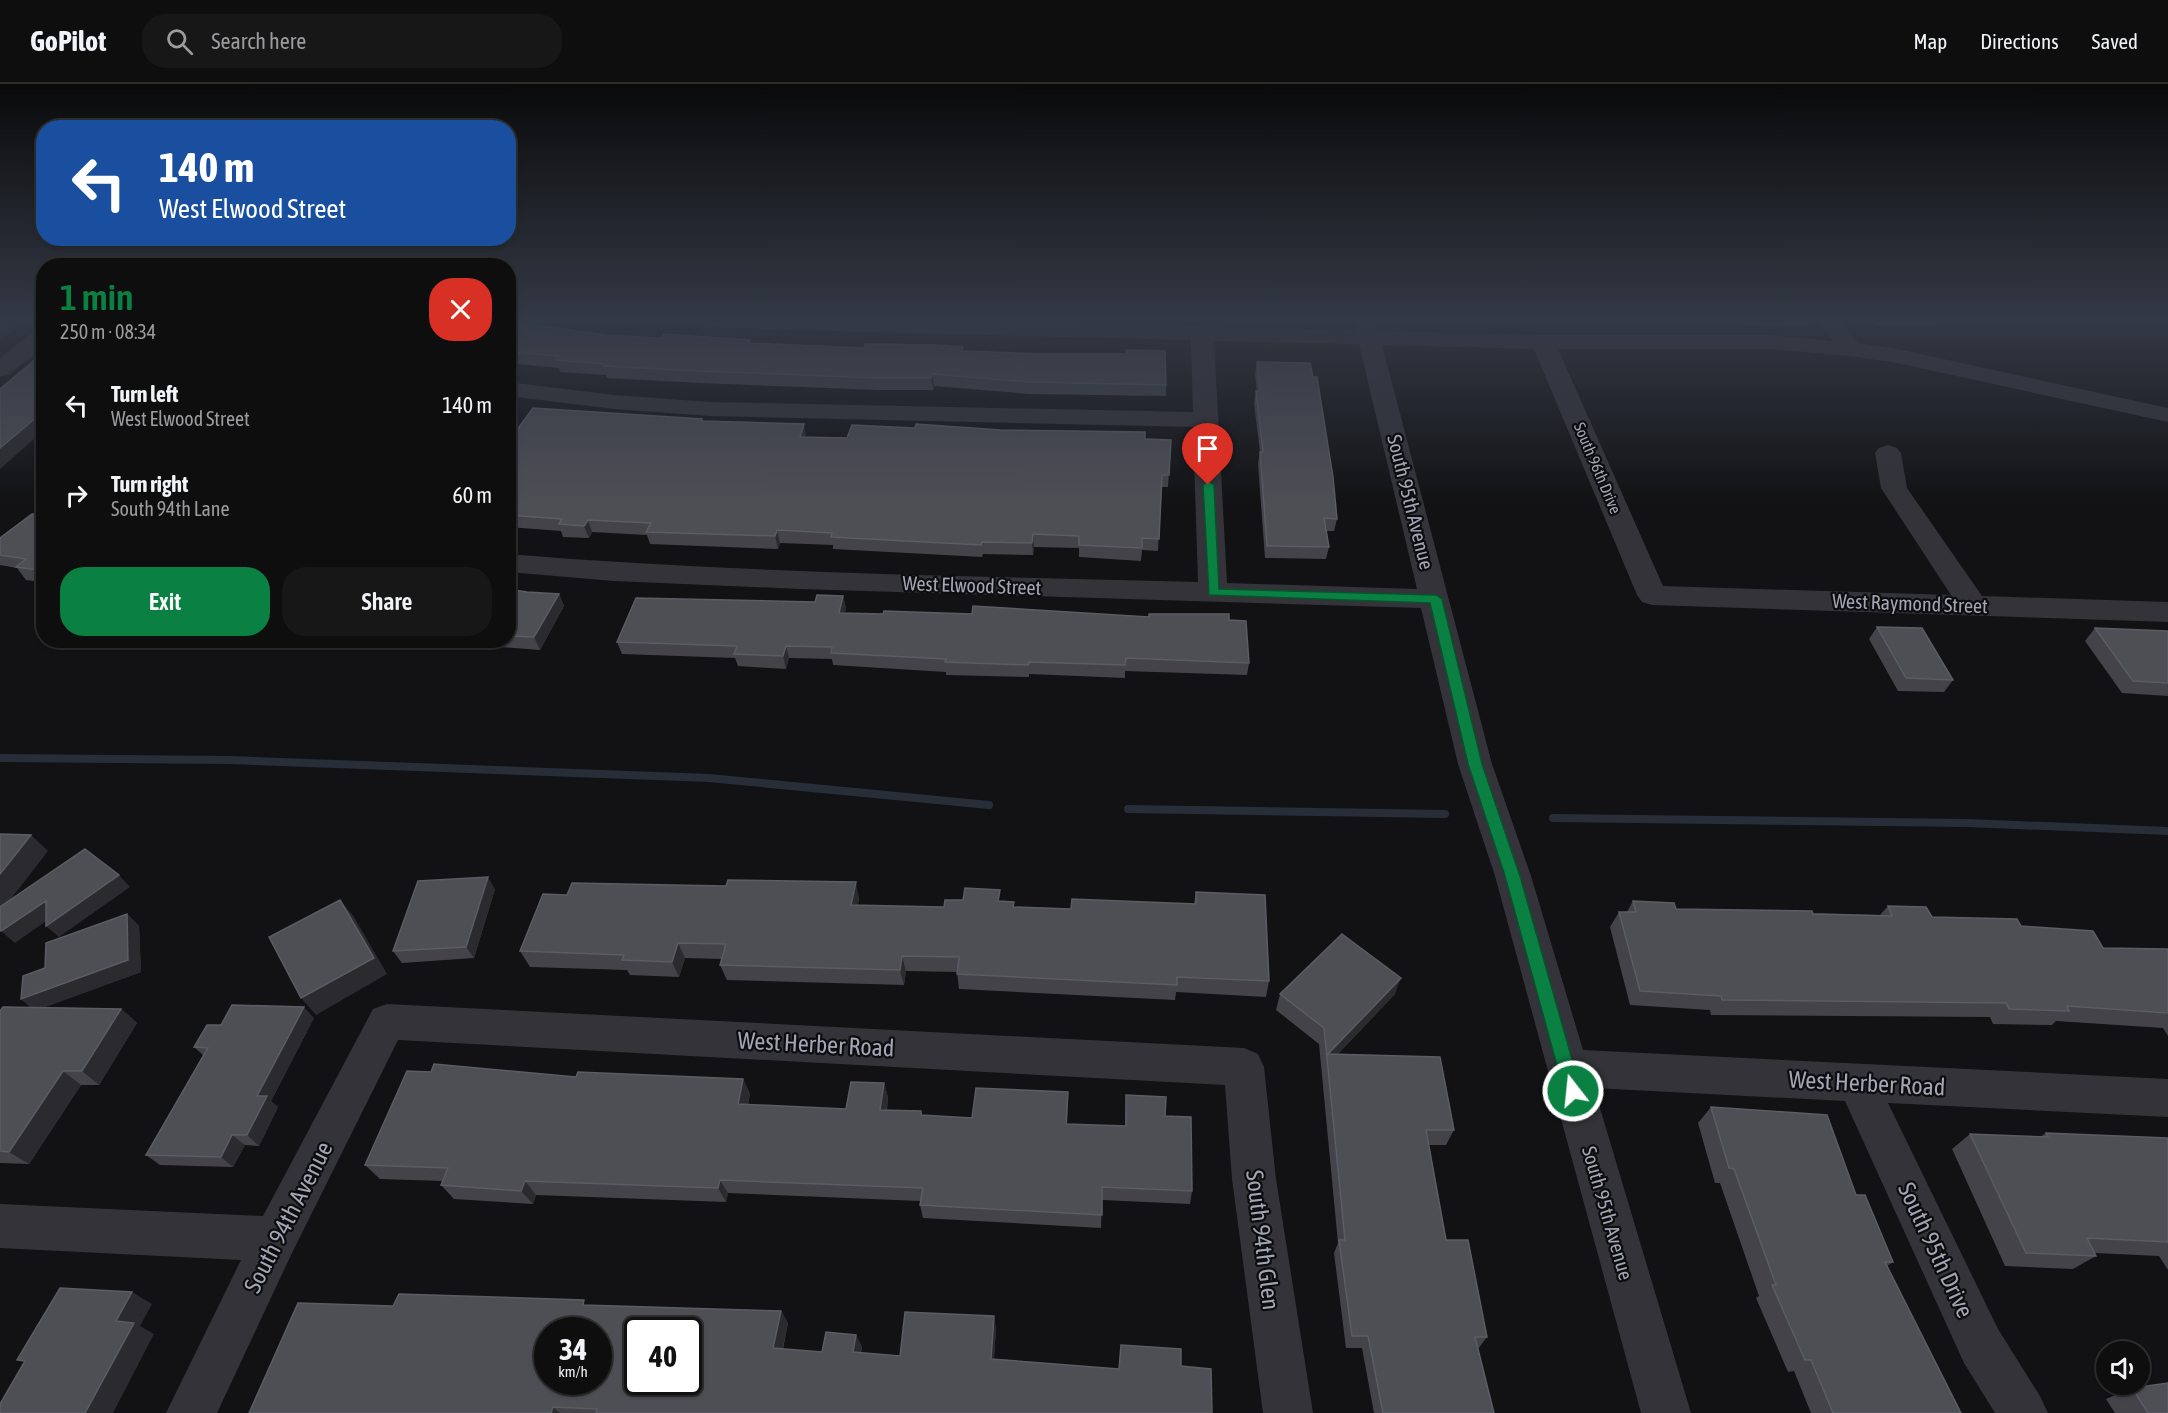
<!DOCTYPE html>
<html lang="en">
<head>
<meta charset="utf-8">
<style>
  body { margin:0; font-family:"Asap Condensed",sans-serif; background:#171718; color:#f1f3f6; height:100vh; display:flex; flex-direction:column; font-size:22px; white-space:nowrap }
  * { box-sizing:border-box; margin:0 }
  p { font-size:20px; color:#9b9c9e }
  .icon { flex:none; width:33px; height:33px; fill:none; stroke:currentColor; stroke-width:2; stroke-linecap:round; stroke-linejoin:round }
  .map { position:relative; flex:1; overflow:hidden }
  .panel { position:absolute; left:36px; top:174px; width:480px; height:390px; display:flex; flex-direction:column; background:#0e0e0f; border-radius:24px; box-shadow:0 2px 4px #0004,0 0 0 2px #2e2e2f }
  .panel>* { flex:none }
  .top-card { position:absolute; left:36px; top:36px; width:480px; height:126px; border-radius:24px; box-shadow:0 2px 4px #0004,0 0 0 2px #2e2e2f; background:#1a4fa0; color:#fff; overflow:hidden }
  .tools { position:absolute; left:2096px; top:1257px; display:grid; gap:12px }
  .tools a { display:grid; place-items:center; width:54px; height:54px; border-radius:50%; background:#0e0e0f; box-shadow:0 2px 4px #0004,0 0 0 2px #2e2e2f; font-size:30px }
  .speed { position:absolute; left:534px; top:1233px; display:flex; gap:12px; font-size:30px; font-weight:700; text-align:center }
  .speed>* { display:grid; place-content:center; width:78px; height:78px; border-radius:50%; background:#0e0e0f; box-shadow:0 2px 4px #0004,0 0 0 2px #2e2e2f; line-height:1 }
  .speed small { font-size:15px; font-weight:400 }
  .speed .limit { border:3px solid #111; border-radius:9px; background:#fff; color:#111 }
  .pin { position:absolute; display:grid; place-items:center; width:51px; height:51px; color:#fff; margin:-62px -26px; border-radius:50% 50% 50% 0; rotate:-45deg; box-shadow:0 0 6px #0007 }
  .pin .icon { rotate:45deg }
  .me { position:absolute; width:66px; margin:-33px; rotate:344deg; stroke-linejoin:round; filter:drop-shadow(0 0 4px #0008) }
  .turn { display:flex; align-items:center; gap:21px; height:126px; padding:0 24px; font-size:27px }
  .turn .icon { width:78px; height:78px; stroke-width:2.5 }
  .turn b { display:block; font-size:42px; line-height:51px }
  .round { display:grid; place-items:center; flex:none; width:63px; height:63px; border-radius:24px; background:#171718 }
  .head { display:flex; align-items:center; justify-content:space-between; height:102px; padding:0 24px }
  h1 { font-size:36px; font-weight:600; line-height:45px; color:#0b8043 }
  .primary-button { display:flex; gap:12px; margin-top:auto; padding:12px 24px }
  .primary-button a { flex:1; height:69px; border-radius:24px; background:#0b8043; color:#fff; font-size:24px; font-weight:600; line-height:69px; text-align:center }
  .primary-button a+a { background:#171718; color:#f1f3f6 }
  ul { padding:0; list-style:none }
  li { display:flex; align-items:center; gap:18px; height:90px; padding:0 24px }
  li div { flex:1 }
  li b { display:block; font-size:22px }
  li em { font-style:normal }
  header { display:flex; align-items:center; gap:36px; box-sizing:border-box; height:84px; padding:0 30px; background:#0e0e0f; border-bottom:2px solid #2e2e2f }
  header strong { font-size:28px }
  nav { display:flex; gap:33px; margin-inline-start:auto; font-size:21px }
  .search { width:420px; height:54px; background:#171718; display:flex; align-items:center; gap:15px; box-sizing:border-box; padding:0 21px; border-radius:24px; color:#9b9c9e; font-size:22px }
  .map>svg:first-child { display:block }
  .lines { fill:none; stroke-linecap:round; stroke-linejoin:round }
  .stream { stroke:#282e38; stroke-width:8 }
  .minor { fill:#333339; fill-rule:evenodd }
  .wall { fill:#434349 }
  .shaded-wall { fill:#2b2b2f }
  .building { fill:#4e4e55; stroke:#5b5c64; stroke-width:1.5; fill-rule:evenodd }
  .route { fill:#0b8043; stroke:#07532c; stroke-width:1.5 }
  .labels { text-anchor:middle; dominant-baseline:central; stroke-width:4.5; stroke-linejoin:round; paint-order:stroke }
  .far-street-label { font-size:16px; fill:#a3a5b5; stroke:#0d0d0f }
  .street-label { font-size:20px; fill:#a3a5b5; stroke:#0d0d0f }
  .near-street-label { font-size:24px; fill:#a3a5b5; stroke:#0d0d0f }
</style>
</head>
<body>
<header>
<strong>GoPilot</strong>
<div class="search"><svg class="icon" aria-label="search" viewBox="0 0 24 24"><circle cx="10" cy="10" r="6"/><path d="M15 15l6 6"/></svg>Search here</div>
<nav><a>Map</a><a>Directions</a><a>Saved</a></nav>
</header>
<div class="map">
<svg width="2168" height="1329" viewBox="0 0 2168 1329">
  <rect width="100%" height="100%" fill="#121214"/>
  <g class="lines">
    <path class="stream" d="M0,674l230,2 479,18 280,27
      M1128,725l317,5
      M1553,734l414,5 201,8"/>
    <path class="minor" d="M682,234h175l498,12 -1,-12h20l4,13 165,4h228l62,6 -15,-23h22l18,25 39,6 271,59v14l-271,-59 -47,-7 -79,-7h-213l105,237 288,9 -70,-107 -6,-35 4,-5 9,-3 9,3 4,5 6,35 75,108 186,6v20l-516,-17 -10,-3 -5,-7 -103,-246 -152,-4 110,419 39,112 52,174 585,29v38l-280,-14 110,226 42,67 8,17h-53l-31,-50 -119,-262 -251,-13 97,325h-50l-146,-537 -37,-112 -37,-156 -621,-19 -186,-8 -106,-9v-18c230,19 460,22 690,28l-5,-155 -483,-11 -96,-7 -106,-13v-14l106,13 96,7 483,10 -2,-72 -440,-11 -58,-4 -8,-2zM1214,257l145,3 58,245 -190,-6z
      M44,244v19l-36,28 -8,2v-19l36,-28z
      M387,920l857,44 14,6 6,13 12,112 37,234h-50l-31,-234 -7,-94 -827,-45 -107,215 -74,158h-51l75,-153 -241,-12v-44l263,12 110,-207z"/>
  </g>
  <path class="wall" d="M1414,234h397l-4,8 -295,-5v2l-98,-4z
    M1870,234h71l-5,9 -61,-1z
    M508,237l98,14 56,3 88,2v3l114,5 99,3 203,34v11l-137,-2 -95,-8 -1,4h-55l-178,-7 -93,-5 -1,-3 -46,-3 -1,-4 -51,-5z
    M1257,278l80,157 -3,12h-8l3,16 -3,12 -61,-1 -7,-94 2,-12 -6,-49 2,-12h1l-2,-17z
    M702,335l1,2 103,15v1l41,1 154,-8 170,10 -3,47h-7l-3,64 -16,-1 -1,11 -62,-4v-9l-45,-1 -1,8 -50,-1 -1,3 -149,-8v-4l-53,-2 -2,6 -128,-5 -3,-9 -55,-3 -3,6 -26,-1 -2,-6 -53,-4v-85z
    M44,432v68l-2,-2 -16,-2 -9,-12 -17,-3v-27z
    M508,505l19,3 32,2 5,12 -24,44 -40,-3 -51,-7h59z
    M843,512l3,12 -2,6 305,3 80,3 20,43 -2,12 -122,-4v7l-96,-4v3l-83,-2v-3l-113,-7 -1,-6 -43,-1 -3,11 -48,-3 -3,-8 -113,-4 -5,-12 198,-40z
    M1877,543l76,53 -9,12 -46,-1 -29,-52z
    M2095,544l73,3v65l-46,-3 -37,-52z
    M495,805l-21,69 -72,5 -9,-12z
    M1196,808l73,89 -3,16 -90,-5 -1,8 -216,-11 -2,-17 -51,-1 -2,14 -177,-5 -7,-15 2,-6 -37,-1 -6,19 -49,-2 -3,-5 -97,-3 -10,-16 339,-53 -1,7 86,2 57,-6 13,1v5l57,2 123,-5z
    M1633,817l43,8 204,6 8,-9 44,11 89,9 82,22 65,1v87l-5,-8 -107,-7 -4,4 -59,-1 -3,-7 -279,-2 -1,-5 -80,-5 -20,-78 9,-15h8z
    M127,830l12,12 2,46 -97,35 77,2 16,14 -38,62h-18l-52,79 -29,-1v-152l31,-4 -10,-8 24,-31z
    M1280,910h115l-57,60 116,76 -8,15h-17l17,95 41,97 -9,12 16,64h-120l-12,-65h-16l-12,-95 4,-10 -19,-199 -43,-34z
    M314,934l-43,83 7,6 -19,39 -14,-1 -12,22 -73,-2 -14,-10 57,-100 -9,-8 27,-22z
    M576,993l167,2 7,15 -2,11 98,4 38,-26 4,15 -1,12 34,1 1,4 50,3 96,-26 -1,32 58,2 1,-31 39,21 27,75 -2,13 -88,-4 -1,28 -178,-10 -3,-13v-4l-192,-8 -2,9 -190,-7 -3,9 -79,-5 -13,-14 1,-4 -62,-2 -15,-14z
    M1711,1023l145,88 37,67 -6,4 74,147h-150l-17,-42 -6,1 -32,-74 3,-2 -39,-113h-5l-17,-60z
    M2046,1049l122,5v132l-9,-14 -64,-3 1,3 -23,13 -68,-3 -53,-117 18,-15 70,3z
    M589,1221l192,6 7,12 -5,26 39,3 34,-17 6,12 -1,6 39,3 96,-28 -2,31 125,10 62,-3 31,47h-963l144,-107z
    M2132,1304l36,25h-53l-9,-14z"/>
  <path class="shaded-wall" d="M7,234h23l-30,23v-18z
    M933,290l1,12 -1,4 -2,-12z
    M44,327v19l-44,39v-21z
    M804,340l2,12 -4,13 -2,-12z
    M588,436l4,12 -3,6 -5,-12z
    M777,446l3,13 -2,6 -3,-13z
    M1033,450l1,13 -1,8 -1,-12z
    M559,510l5,12 -24,44 -6,-13z
    M843,512l3,12 -4,18 -3,-13z
    M786,562l3,12 -3,11 -3,-13z
    M31,751l17,16 -48,62v-39z
    M119,791l11,12 -71,50 -13,-11z
    M488,793l7,12 -21,69 -8,-11z
    M856,798l3,16 -4,23 -4,-16z
    M340,816l14,17 33,57 -71,41 -15,-17z
    M46,817l13,11 -44,31 -14,-12z
    M127,830l12,12 2,46 -106,39 -14,-12z
    M678,859l7,15 -6,19 -7,-15z
    M902,872l4,15 -2,14 -4,-15z
    M1401,894l-6,16 -68,71 1,-11z
    M304,923l10,11 -43,83 7,6 -19,39 -12,-11 10,-39z
    M121,925l16,14 -38,62 -17,-14z
    M63,987l18,14 -52,79 -20,-12z
    M743,995l7,15 -6,25 -6,-15z
    M884,999l4,15 -4,26 -4,-14z
    M1068,1008v15l-1,31 -1,-14z
    M232,1051l13,10 -12,22 -12,-10z
    M720,1096l8,13 -2,9 -8,-14z
    M525,1097l11,14 -3,9 -12,-13z
    M132,1208l20,12 -12,22 14,8 -41,79h-28l31,-92z
    M781,1227l7,12 -8,37 -7,-12z
    M994,1232l2,12 -3,42 -2,-11z
    M856,1251l6,12 -3,17 -6,-12z
    M553,1323l7,6h-9z"/>
  <path class="building" d="M0,234h7l-7,5z
    M508,237l98,14 56,3 2,-4 86,6 -2,3 116,5 1,-4 74,1 24,2 -1,4 82,3h82v-4l39,1 1,34 -138,-3 -95,-8 -2,4h-54l-180,-7 -94,-5 2,-2 -49,-4 3,-4 -51,-4z
    M44,268v59l-44,37v-59z
    M1257,278l53,1 3,14h4l16,100 4,42 -13,-1 5,29 -62,-1 -7,-94h3l-7,-61h4z
    M533,324l169,11 -1,2 103,3 -4,13 47,1 5,-13 63,3 1,-4 85,6 144,2v7l26,1 -2,35h-7l-3,64 -17,-1v10l-63,-3v-9l-46,-2 -1,9 -50,-1 -1,3 -150,-8 1,-4 -55,-3 -2,6 -129,-4 5,-9 -63,-3 -4,6 -25,-2 3,-5 -54,-4v-73z
    M32,430l12,2v59l-9,-2 3,-3 -22,-3 10,-8 -26,-4v-17z
    M508,505l19,3 32,2 -25,43 -26,-1z
    M817,511l26,1 -4,17 44,1 1,-3 88,3 1,-8 176,11v-3h80v6l17,1 3,42 -123,-5 -1,7 -96,-3 -1,3 -83,-3 1,-3 -115,-6 1,-6 -46,-1 -3,10 -49,-2 3,-8 -120,-4 19,-44 179,4z
    M1877,543l45,1 31,52 -47,-2z
    M2095,544l73,3v52l-35,-2z
    M0,750l31,1 -31,39z
    M85,765l34,26 -73,51v-25l-45,30 -1,-1v-23z
    M488,793l-22,70 -73,4 25,-70z
    M728,796l128,2 -5,23 93,2 1,-7h18l2,-12 35,2 -2,11 16,1 -1,5 58,2 1,-10 124,5v-12l69,3 4,86 -92,-4v8l-220,-11 2,-17 -57,-1 -2,14 -180,-5 6,-21 -48,-1 -6,19 -50,-2 2,-5 -104,-4 23,-57 24,1 5,-12 154,3z
    M340,816l34,58 -73,40 -32,-61z
    M1633,817l41,2 2,6 136,2 1,3 79,2 -4,-10 38,1 6,10 85,2 4,7 72,5 10,17 65,1v64l-101,-7 2,5 -60,-2 -3,-6 -284,-3 -1,-4 -81,-5 -21,-79h17z
    M127,830l1,46 -107,39 2,-23 22,-8 1,-25z
    M1342,850l59,44 -73,76 112,3 14,73h-28l20,110h22l19,97h-12l19,76h-111l-15,-77h-16l-13,-96h6l-21,-212 -44,-34z
    M232,921l72,2 -47,89h10l-20,39h-15l-11,22 -75,-2 62,-107 -14,-1 13,-22h14z
    M3,923l118,2 -39,62h-19l-54,81 -9,-1v-140z
    M434,980l142,13 2,-5 165,7 -5,25 108,5 5,-27 33,1 -4,27 41,1v4l51,3 4,-30 92,4 -2,32 60,2v-31l40,2 -1,19 26,1 1,74 -90,-4v28l-182,-10 3,-17 -203,-8 -2,8 -193,-7 -4,10 -80,-6 7,-17 -83,-3 42,-94 24,1z
    M1711,1023l116,8 29,80h9l28,67h-8l76,151h-128l-22,-53h-6l-33,-75h4l-42,-116 -5,-1z
    M2046,1049l122,5v104l-81,-4 9,18 -70,-3 -56,-119 78,3z
    M60,1204l72,4 -16,29 18,2 -49,90h-85v-9l25,-43 -8,-1z
    M399,1210l185,6 -1,5 198,6 -8,37 49,4 4,-20 30,3 -3,17 47,4 5,-44 89,4 -3,43 128,10 2,-24 60,4v17l30,3 1,44h-616l1,-4 -44,-2 -2,6h-302l49,-110 95,3zM548,1246h50v52h-50zM638,1246h50v52h-50z
    M2168,1299v30h-20l-16,-25z"/>
  <linearGradient id="sky" x2="0" y2="1"><stop stop-color="#0a0a0b"/><stop offset="0.56" stop-color="#333945"/><stop offset="1" stop-color="#333945" stop-opacity="0"/></linearGradient>
  <rect width="2168" height="420" fill="url(#sky)"/>
  <path class="route" d="M1208,397l6,4 5,104 217,6 6,4 40,165 38,112 61,215 -2,5 -6,3 -6,-3 -3,-5 -59,-215 -37,-112 -38,-161 -221,-8 -6,-110z"/>
  <g class="labels">
    <g class="far-street-label">
      <text transform="translate(1598 384) rotate(67)">South 96th Drive</text>
    </g>
    <g class="street-label">
      <text transform="translate(1411 418) rotate(76)">South 95th Avenue</text>
      <text transform="translate(972 501) rotate(2)">West Elwood Street</text>
      <text transform="translate(1910 519) rotate(2)">West Raymond Street</text>
      <text transform="translate(1608 1129) rotate(74)">South 95th Avenue</text>
    </g>
    <g class="near-street-label">
      <text transform="translate(816 960) rotate(3)">West Herber Road</text>
      <text transform="translate(1867 999) rotate(3)">West Herber Road</text>
      <text transform="translate(288 1133) rotate(-63)">South 94th Avenue</text>
      <text transform="translate(1263 1156) rotate(83)">South 94th Glen</text>
      <text transform="translate(1936 1166) rotate(65)">South 95th Drive</text>
    </g>
  </g>
</svg>
<div class="tools">
<a><svg class="icon" aria-label="sound" viewBox="0 0 24 24"><path d="M4 9h4l5-4v14l-5-4H4zM17 9q2 3 0 6"/></svg></a>
</div>
<div class="speed"><div>34<small>km/h</small></div><div class="limit">40</div></div>
<div class="pin" style="left:1208px;top:401px;background:#d93025"><svg class="icon" aria-label="arrive" viewBox="0 0 24 24"><path d="M6 21V4h12l-3 4 3 4H6"/></svg></div>
<svg class="me" style="left:1573px;top:1007px" viewBox="-20 -20 40 40"><circle r="17" fill="#0b8043" stroke="#fff" stroke-width="3"/><path d="M0-11L8 9 0 5-8 9z" fill="#fff"/></svg>
<div class="top-card">
<div class="turn"><svg class="icon" aria-label="left" viewBox="0 0 24 24"><path d="M17 20v-9H6M10 6l-5 5 5 5"/></svg><div><b>140 m</b>West Elwood Street</div></div>
</div>
<section class="panel">
<div class="head"><div><h1>1 min</h1><p>250 m · 08:34</p></div><a class="round" style="background:#d93025;color:#fff"><svg class="icon" aria-label="close" viewBox="0 0 24 24"><path d="M6 6l12 12M18 6L6 18"/></svg></a></div>
<ul>
<li><svg class="icon" aria-label="left" viewBox="0 0 24 24"><path d="M17 20v-9H6M10 6l-5 5 5 5"/></svg><div><b>Turn left</b><p>West Elwood Street</p></div><em>140 m</em></li>
<li><svg class="icon" aria-label="right" viewBox="0 0 24 24"><path d="M7 20v-9h11M14 6l5 5-5 5"/></svg><div><b>Turn right</b><p>South 94th Lane</p></div><em>60 m</em></li>
</ul>
<div class="primary-button"><a>Exit</a><a>Share</a></div>
</section>
</div>
</body>
</html>
